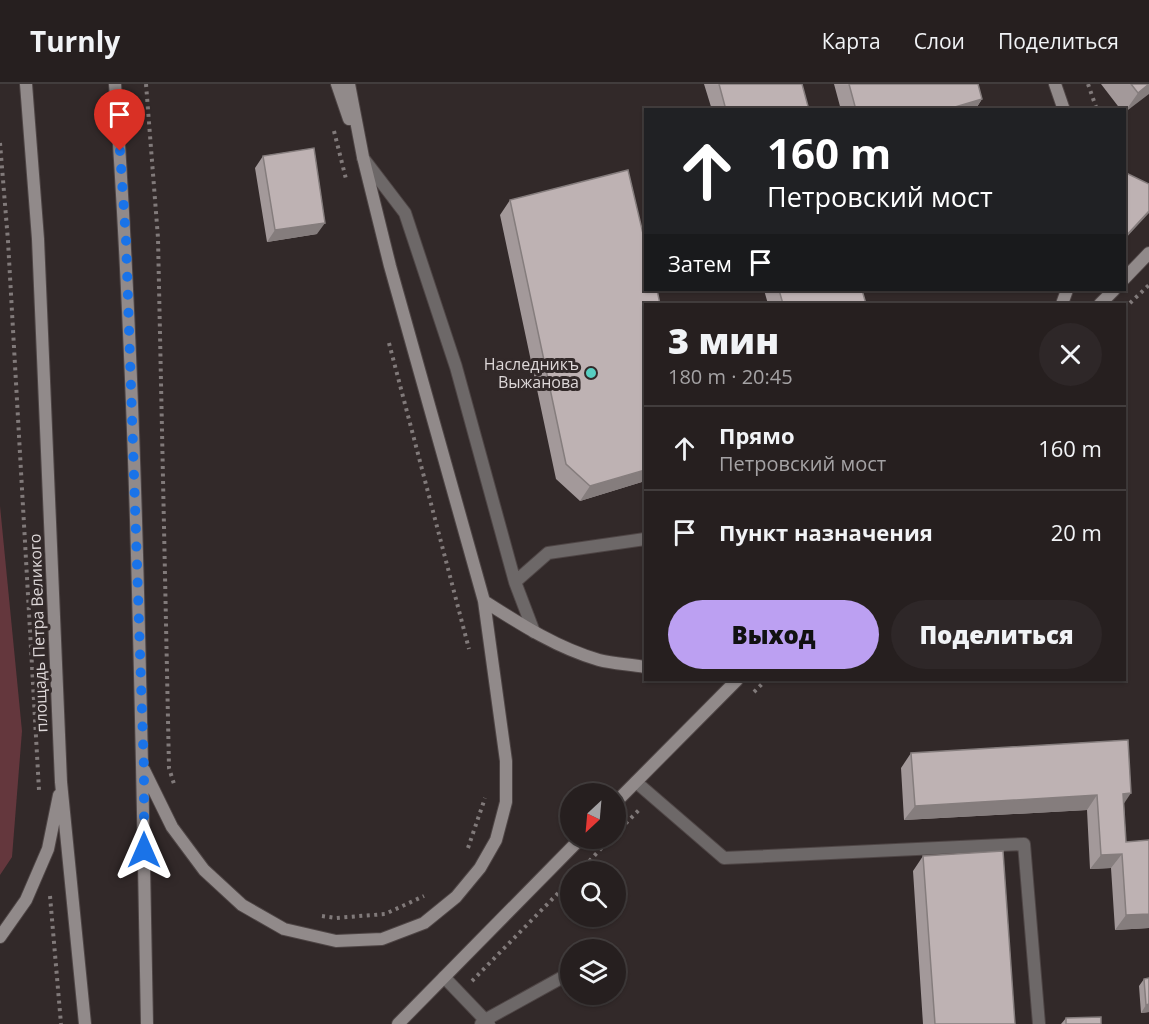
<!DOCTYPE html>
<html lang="ru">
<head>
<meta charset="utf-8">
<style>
  body { margin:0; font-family:"Open Sans",sans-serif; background:#2e2728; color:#f1f3f6; height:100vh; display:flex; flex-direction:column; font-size:22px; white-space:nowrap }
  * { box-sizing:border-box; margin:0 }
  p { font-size:20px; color:#a4a2a4 }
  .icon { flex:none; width:33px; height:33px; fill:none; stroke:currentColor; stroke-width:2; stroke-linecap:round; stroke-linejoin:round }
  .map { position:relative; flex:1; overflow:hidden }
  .drawer { position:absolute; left:644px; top:219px; width:482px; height:378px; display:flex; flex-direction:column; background:#261f1f; border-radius:0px; box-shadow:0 2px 4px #0004,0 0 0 2px #423d3d }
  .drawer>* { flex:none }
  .banner { position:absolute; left:644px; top:24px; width:482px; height:183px; border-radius:0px; box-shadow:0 2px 4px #0004,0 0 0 2px #423d3d; background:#202124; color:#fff; overflow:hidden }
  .needle { width:39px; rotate:206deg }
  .fabs { position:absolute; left:560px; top:699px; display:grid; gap:12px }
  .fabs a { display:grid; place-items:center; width:66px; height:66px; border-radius:50%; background:#261f1f; box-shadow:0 2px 4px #0004,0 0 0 2px #423d3d; font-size:30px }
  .pin { position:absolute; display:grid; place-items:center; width:51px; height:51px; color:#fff; margin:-62px -26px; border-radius:50% 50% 50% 0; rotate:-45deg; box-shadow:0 0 6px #0007 }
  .pin .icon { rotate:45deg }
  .me { position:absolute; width:66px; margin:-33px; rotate:0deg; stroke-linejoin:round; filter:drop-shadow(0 0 4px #0008) }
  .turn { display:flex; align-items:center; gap:21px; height:126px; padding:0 24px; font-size:27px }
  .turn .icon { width:78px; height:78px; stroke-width:2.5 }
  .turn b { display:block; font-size:42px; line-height:51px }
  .then { display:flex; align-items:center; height:57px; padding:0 24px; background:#0003; gap:12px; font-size:22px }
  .round { display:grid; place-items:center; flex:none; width:63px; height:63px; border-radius:32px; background:#2e2728 }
  .headline { display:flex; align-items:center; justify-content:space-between; height:102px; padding:0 24px }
  h1 { font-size:36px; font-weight:800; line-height:45px }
  .button { display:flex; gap:12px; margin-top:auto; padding:12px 24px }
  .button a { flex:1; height:69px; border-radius:36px; background:#bca0f2; color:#111; font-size:24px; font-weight:800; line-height:69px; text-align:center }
  .button a+a { background:#2e2728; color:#f1f3f6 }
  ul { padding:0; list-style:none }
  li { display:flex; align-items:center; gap:18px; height:84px; padding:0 24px; border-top:2px solid #423d3d }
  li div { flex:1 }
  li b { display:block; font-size:22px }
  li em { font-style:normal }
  header { display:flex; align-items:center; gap:36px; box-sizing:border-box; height:84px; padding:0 30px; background:#261f1f; border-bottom:2px solid #423d3d }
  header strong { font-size:28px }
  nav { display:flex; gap:33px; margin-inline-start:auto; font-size:21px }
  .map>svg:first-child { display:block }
  .green { fill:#64373d }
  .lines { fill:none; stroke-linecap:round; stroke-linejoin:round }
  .lane-casing { stroke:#4e4545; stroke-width:14 }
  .secondary-casing { stroke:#4e4545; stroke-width:14 }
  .path { stroke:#817a7a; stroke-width:4; stroke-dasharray:3 4.5; stroke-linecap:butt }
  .lane { stroke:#6d6868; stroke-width:12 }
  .secondary { stroke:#918a8a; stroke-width:12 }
  .wall { fill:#a3999a }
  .shaded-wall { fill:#857d7d }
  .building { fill:#beb2b3; stroke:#857d7d; stroke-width:1.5 }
  .route { stroke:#1a73e8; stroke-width:10; stroke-dasharray:0 18 }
  .poi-dot { fill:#58cec1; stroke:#322929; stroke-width:2 }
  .labels { text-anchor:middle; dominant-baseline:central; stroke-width:6; stroke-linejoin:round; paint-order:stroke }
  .poi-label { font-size:16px; fill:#ded8d9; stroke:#322929; text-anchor:end }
  .street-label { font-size:16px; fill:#ded8d9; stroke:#322929 }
</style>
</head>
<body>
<header>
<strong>Turnly</strong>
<nav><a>Карта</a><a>Слои</a><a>Поделиться</a></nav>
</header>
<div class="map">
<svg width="1149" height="940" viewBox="0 0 1149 940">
  <rect width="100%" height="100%" fill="#322929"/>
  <path class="green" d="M0,422l22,225 -10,126 -12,18z"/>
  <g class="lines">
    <g class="lane-casing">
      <path id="lane" d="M363,74l42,55 51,154 59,215 19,50
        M515,498l33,-29 97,-14
        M636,698l88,76 300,-14 15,180
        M444,893l45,47
        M481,940l4,-4 85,-47"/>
    </g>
    <g class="secondary-casing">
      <path id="secondary" d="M26,0l12,155 23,543 24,242
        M115,0c22,313 26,627 32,940
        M337,0l12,35
        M1055,0l9,26
        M1124,195l25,-26
        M1062,220l5,-14
        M1100,220l14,-14
        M484,517c36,23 73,47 115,59 15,4 31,4 46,7
        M144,686l28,57 32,43 38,35 42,24 52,12 46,-2 42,-16 32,-26 24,-29 16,-28 10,-38v-41l-22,-160 -94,-335 -27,-109 -14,-73
        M615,719l122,-123
        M0,853l26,-37 22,-51 11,-54
        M398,940l183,-186"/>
    </g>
    <path class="path" d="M146,0l12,154 11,530 5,16
      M1088,0l9,26
      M334,47l12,48
      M0,59l8,98 31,549
      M1130,219l19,-18
      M389,259l80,306
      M754,608l12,-12
      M615,750l25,-25
      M468,764l17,-50
      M579,788l32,-34
      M50,812l11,128
      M322,832l14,2 49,-4 39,-18
      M472,897l98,-100"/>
    <use href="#lane" class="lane"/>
    <use href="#secondary" class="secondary"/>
  </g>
  <path class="wall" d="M704,0h98l7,26h-97z
    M834,0h144l4,15 -7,11h-134z
    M1101,0h48l-25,29v-3h-3z
    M263,72l54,78 -50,8 -12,-74z
    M510,116l135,281 -65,20 -24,-22 -56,-264z
    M764,206h98l4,14h-98z
    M1128,656l-4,64 2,38 23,-2v88l-34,2 -4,-62 -21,1 -3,-59 -183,10 -3,-52 10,-15z
    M923,772l92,168h-92l-10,-153z
    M1149,894v34l-8,1 -2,-27 5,-7z
    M1066,934l35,6h-40z"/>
  <path class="shaded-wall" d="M1149,0v10l-25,19 14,-20z
    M982,15l-7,11h-30z
    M1149,127v2l-25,27v-2z
    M325,139l-8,11 -50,8 8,-12z
    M645,386v11l-65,20 10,-15z
    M1131,709l-10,15 2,-14z
    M1097,711l-10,15 -183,10 11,-14z
    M1122,770l-11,14 -21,1 11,-14z
    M1149,830v14l-34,2 11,-15z
    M1149,920v8l-8,1 5,-8z"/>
  <path class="building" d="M719,0h83l7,26h-83z
    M849,0h129l4,15 -37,11h-89z
    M1131,0h18l-11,9z
    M314,64l11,75 -50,7 -12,-74z
    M628,86l17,72v48h12l3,14h-15v166l-55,16 -24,-22 -56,-264z
    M1124,88l25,12v27l-25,27z
    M779,206h83l4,14h-83z
    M1128,656l3,53 -8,1 3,48 23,-2v74l-23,1 -4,-61 -21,1 -4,-60 -182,11 -4,-53z
    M1003,767l12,173h-80l-12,-168z
    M1149,894v26l-3,1 -2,-26z
    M1101,933v7h-35v-6z"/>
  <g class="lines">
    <path class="route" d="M120,67l6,89 18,530v80"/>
  </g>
  <circle class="poi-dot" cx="591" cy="289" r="6"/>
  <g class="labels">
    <g class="poi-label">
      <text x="579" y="280">Наследникъ<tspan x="579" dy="18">Выжанова</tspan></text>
    </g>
    <g class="street-label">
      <text transform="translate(38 549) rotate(-92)">площадь Петра Великого</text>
    </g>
  </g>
</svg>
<div class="fabs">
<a><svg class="needle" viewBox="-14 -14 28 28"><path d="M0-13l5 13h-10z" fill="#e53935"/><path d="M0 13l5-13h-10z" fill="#a4a2a4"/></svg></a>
<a><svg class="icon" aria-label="search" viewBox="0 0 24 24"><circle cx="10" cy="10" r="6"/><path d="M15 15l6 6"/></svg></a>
<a><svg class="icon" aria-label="layers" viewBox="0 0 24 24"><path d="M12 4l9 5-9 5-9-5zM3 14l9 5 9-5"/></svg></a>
</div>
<div class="pin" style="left:120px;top:67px;background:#d93025"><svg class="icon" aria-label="arrive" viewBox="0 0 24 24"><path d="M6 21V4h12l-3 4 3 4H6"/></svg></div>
<svg class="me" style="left:144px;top:766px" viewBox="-20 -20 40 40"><path d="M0-17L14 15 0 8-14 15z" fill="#1a73e8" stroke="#fff" stroke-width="4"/></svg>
<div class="banner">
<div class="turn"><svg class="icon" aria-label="ahead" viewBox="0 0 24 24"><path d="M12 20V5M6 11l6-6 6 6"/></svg><div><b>160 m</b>Петровский мост</div></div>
<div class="then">Затем<svg class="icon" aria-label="arrive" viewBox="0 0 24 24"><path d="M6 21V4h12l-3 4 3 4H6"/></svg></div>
</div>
<section class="drawer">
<div class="headline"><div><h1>3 мин</h1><p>180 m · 20:45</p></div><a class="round"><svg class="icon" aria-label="close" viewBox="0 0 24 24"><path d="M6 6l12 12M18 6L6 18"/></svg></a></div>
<ul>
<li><svg class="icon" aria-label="ahead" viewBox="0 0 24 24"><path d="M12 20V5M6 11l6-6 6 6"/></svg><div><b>Прямо</b><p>Петровский мост</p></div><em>160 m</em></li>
<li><svg class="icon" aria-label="arrive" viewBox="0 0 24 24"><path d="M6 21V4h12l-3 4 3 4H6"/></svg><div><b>Пункт назначения</b></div><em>20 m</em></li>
</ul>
<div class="button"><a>Выход</a><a>Поделиться</a></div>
</section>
</div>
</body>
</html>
